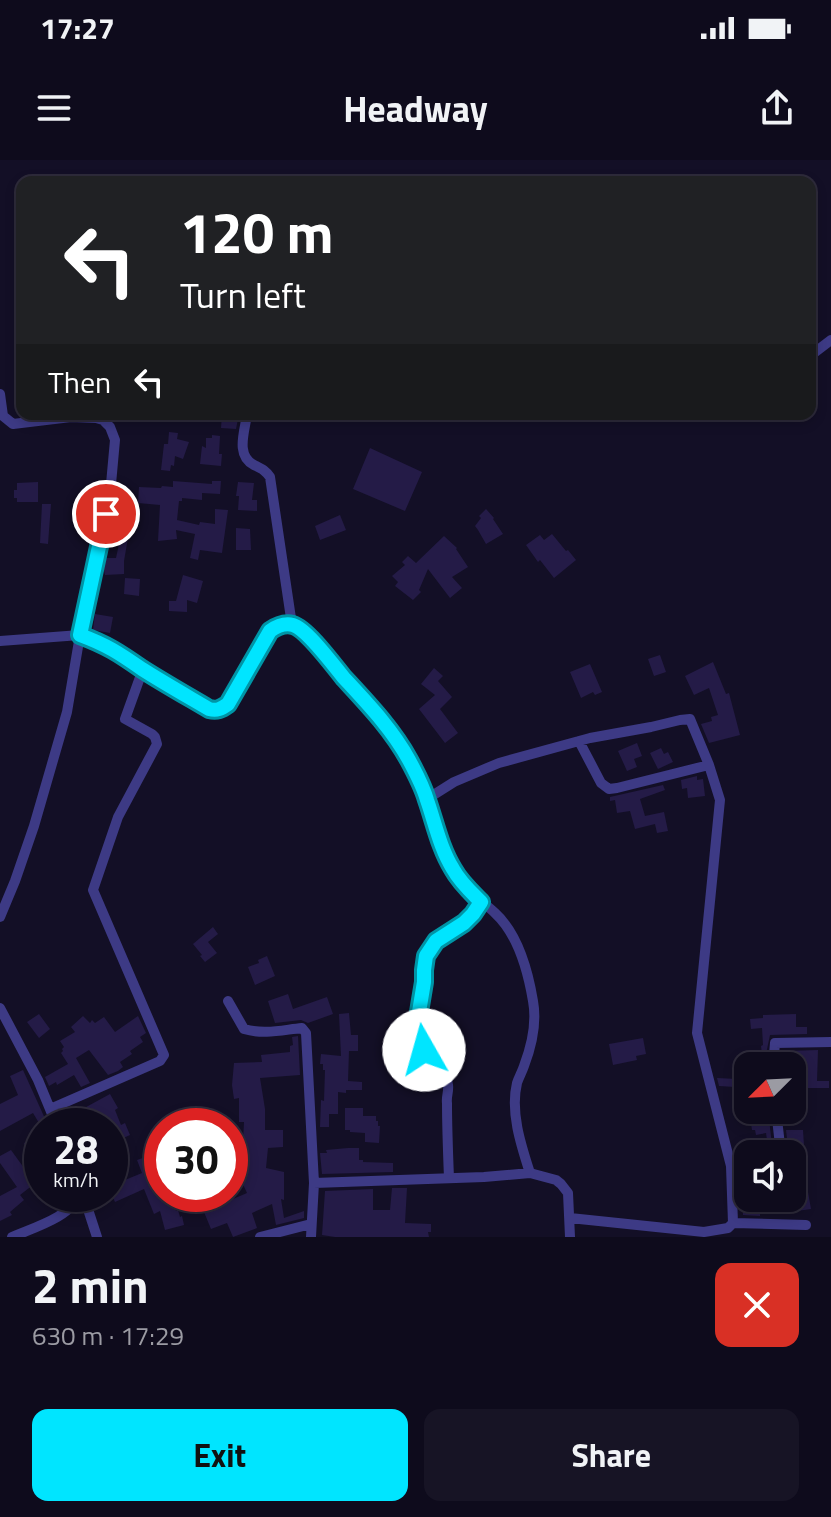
<!DOCTYPE html>
<html lang="en">
<head>
<meta charset="utf-8">
<style>
  body { margin:0; font-family:"Titillium Web",sans-serif; background:#171425; color:#f1f3f6; height:100vh; display:flex; flex-direction:column; font-size:30px; white-space:nowrap }
  * { box-sizing:border-box; margin:0 }
  p { font-size:26px; color:#9b9ba3 }
  .icon { flex:none; width:44px; height:44px; fill:none; stroke:currentColor; stroke-width:2; stroke-linecap:round; stroke-linejoin:round }
  .map { position:relative; height:1077px; overflow:hidden }
  .drawer { display:flex; flex-direction:column; background:#0e0b1c; flex:1 }
  .drawer>* { flex:none }
  .guide { position:absolute; left:16px; top:16px; width:800px; height:244px; border-radius:16px; box-shadow:0 4px 12px #0003,0 0 0 2px #2e2b3b; background:#202124; color:#fff; overflow:hidden }
  .needle { width:52px; rotate:246deg }
  .tools { position:absolute; left:734px; top:892px; display:grid; gap:16px }
  .tools a { display:grid; place-items:center; width:72px; height:72px; border-radius:16px; background:#0e0b1c; box-shadow:0 4px 12px #0003,0 0 0 2px #2e2b3b; font-size:40px }
  .speed { position:absolute; left:24px; top:948px; display:flex; gap:16px; font-size:40px; font-weight:700; text-align:center }
  .speed>* { display:grid; place-content:center; width:104px; height:104px; border-radius:50%; background:#0e0b1c; box-shadow:0 4px 12px #0003,0 0 0 2px #2e2b3b; line-height:1 }
  .speed small { font-size:20px; font-weight:400 }
  .speed .limit { border:12px solid #d22; background:#fff; color:#111 }
  .pin { position:absolute; display:grid; place-items:center; width:68px; height:68px; color:#fff; margin:-34px; border:4px solid #fff; border-radius:50%; box-shadow:0 2px 8px #0007 }
  .me { position:absolute; width:88px; margin:-44px; rotate:353deg; stroke-linejoin:round; filter:drop-shadow(0 0 6px #0008) }
  .turn { display:flex; align-items:center; gap:28px; height:168px; padding:0 32px; font-size:36px }
  .turn .icon { width:104px; height:104px; stroke-width:2.5 }
  .turn b { display:block; font-size:56px; line-height:68px }
  .then { display:flex; align-items:center; height:76px; padding:0 32px; background:#0003; gap:16px; font-size:30px }
  .round { display:grid; place-items:center; flex:none; width:84px; height:84px; border-radius:16px; background:#171425 }
  .overview { display:flex; align-items:center; justify-content:space-between; height:136px; padding:0 32px }
  h1 { font-size:48px; font-weight:700; line-height:60px }
  .action { display:flex; gap:16px; margin-top:auto; padding:16px 32px }
  .action a { flex:1; height:92px; border-radius:16px; background:#00e5ff; color:#111; font-size:32px; font-weight:700; line-height:92px; text-align:center }
  .action a+a { background:#171425; color:#f1f3f6 }
  .status { display:flex; justify-content:space-between; align-items:center; height:56px; padding:0 40px; background:#0e0b1c; direction:ltr }
  .status svg { height:22px; fill:currentColor }
  header { display:flex; justify-content:space-between; align-items:center; height:104px; padding:0 32px; background:#0e0b1c; font-size:36px; font-weight:700 }
  .map>svg:first-child { display:block }
  .building { fill:#241b47 }
  .lines { fill:none; stroke-linecap:round; stroke-linejoin:round }
  .street { stroke:#3d3a85; stroke-width:10 }
  .route-casing { stroke:#0095a6; stroke-width:20 }
  .route { stroke:#00e5ff; stroke-width:14 }
</style>
</head>
<body>
<div class="status"><b>17:27</b><svg viewBox="0 0 49 12"><path d="M0 12V9h3v3zM5 12V6h3v6zM10 12V3h3v9zM15 12V0h3v12zM26 1h20v11H26zM47 4h2v5h-2z"/></svg></div>
<header><svg class="icon" aria-label="menu" viewBox="0 0 24 24"><path d="M4 6h16M4 12h16M4 18h16"/></svg>Headway<svg class="icon" aria-label="share" viewBox="0 0 24 24"><path d="M12 15V3M7 8l5-5 5 5M5 13v7h14v-7"/></svg></header>
<div class="map">
<svg width="831" height="1077" viewBox="0 0 831 1077">
  <rect width="100%" height="100%" fill="#130f26"/>
  <path class="building" d="M222,254h17l-3,15 -15,-1z
    M169,272l9,1 -1,6 12,3 -6,17 -8,-3 -1,10 -3,-1 -1,6 -9,-1 3,-26h4z
    M212,275l8,1 -1,18h3l-1,12 -21,-2 2,-18 4,2v-10h6z
    M370,288l52,24 -17,39 -52,-22z
    M173,321l39,3v-3h9l-1,13 -18,-1v7l-20,-2v3h-3l-2,19 22,5 1,-3 15,2v-15l13,1 -6,43 -22,-3 -2,10 -8,-2 5,-24 -19,-4 1,9 -19,2 2,-36 -22,-2 1,-16 22,1 1,-2 11,1z
    M38,322v20h-21v-4h-3v-8h3v-7z
    M238,322l16,1 -2,17h5v11l-19,-1 1,-14h-3z
    M42,344h9l-3,40 -8,-1z
    M486,349l8,9 -1,1 10,15 -17,10 -8,-14 -3,-4 6,-8 -2,-2z
    M340,355l6,15 -26,10 -5,-14z
    M236,368l14,1 1,21h-15z
    M122,370l7,2 -5,29v13l-19,1 -2,-9 2,-8h11z
    M552,374l14,17 2,-1 8,10 -22,18 -14,-18 -2,2 -12,-17 14,-10 4,5z
    M444,376l13,12 -1,1 12,18 -16,10 10,11 -12,10 -22,-29 -9,21 2,2 -8,8 -18,-14 3,-4 -6,-6 13,-11 -3,-3 6,-6 8,7z
    M183,415l20,6 -6,22 -10,-3v12l-18,-1v-10h7z
    M125,418l15,1 -1,17 -15,-2z
    M95,454l18,3 -3,16 -17,-3z
    M660,495l6,17 -12,4 -6,-17z
    M713,502l13,32 3,-1 11,42 -31,8 -8,-19 11,-3 -1,-4 7,-2 -9,-27 -15,7 -9,-19z
    M590,504l12,28 -7,3 -2,-3 -12,6 -11,-26z
    M434,508l9,8 -5,5 14,16 -12,12 18,24 -13,10 -26,-34 16,-14 -14,-11z
    M637,583l5,13 -8,3 3,8 -10,4 -9,-20z
    M661,588l3,6 4,-2 5,10 -15,7 -8,-16z
    M697,616v4l6,-1 2,17 -17,2 -1,-10 -5,1 -1,-9z
    M663,625l2,5 -25,9 5,17 19,-4 4,19 -11,2 -2,-9 -20,5 -5,-18 -13,2 -2,-13 -5,1v-4z
    M213,767l5,7 -10,8 9,11 -12,9 -5,-6 2,-1 -9,-11z
    M267,796l8,20 -20,9 -7,-18 11,-4 -1,-3z
    M288,834l5,15 34,-12 6,17 -25,9 -7,-3 -26,3 -7,-22z
    M349,853l2,22h7v16h-9l-1,30 14,1v8h-16v3l-8,-1v22h-9v13h-9l1,-27 3,1 1,-31h-2v-6h-3l1,-10 20,2 -2,-42z
    M39,854l11,15 -11,9 -12,-16z
    M796,854v13h11v7l-37,1 -4,19h-4l-1,-8 2,-1 -1,-17 -11,1 -1,-10 13,-1v-3z
    M83,856l7,7 2,-3 3,3 9,-6 11,15 23,-16 8,17 -6,4 3,5 -13,9 2,3 -12,8 3,5 -5,4 -10,4 -19,-25 -13,8 14,25 -9,4 -7,-12 -17,10 -1,-3 -7,4 -4,-9 23,-13 -7,-11 2,-2 -1,-2 2,-2 -4,-6 15,-9 -4,-5z
    M298,876l2,39 -40,3 5,31v21h18v17l-15,1 -2,20 18,4v28l-3,-1 3,19 20,-7v7l-28,7 -4,-21 -20,9 5,15 -24,9 -6,-14 -16,6 -7,-17 6,-3 -6,-15h19l3,8 21,-9 -11,-24 -6,1v-25l6,-1 1,-3 6,1 1,-20h-5v-24l-5,1 -2,-14 2,-22 28,-1 -1,-7 29,-3v-6l3,-1 -1,-8z
    M643,878l3,16 -10,2 1,4 -24,5 -4,-21z
    M818,890l-1,31h12v7h-26v23h-10l-1,-48h-4v-5h-2v-7z
    M736,908h12v44h-7l-1,-16h-4l-1,-9 -16,-1 -2,-8 20,1z
    M23,910l24,53h-8l-6,-10 -33,18v-27l18,-9 -8,-19z
    M110,934l8,14 -3,2 6,15 4,-2 5,12 -20,9v-18h-10l-4,-10 -13,7 -6,-11z
    M345,948h18v8h13v5h2v5h2l-1,17 -14,-1v-9l-15,-1v-2h-5z
    M749,950h19l5,44h-4l-3,-21 -10,2 -1,-5h-3z
    M786,970h17l1,16 -16,1z
    M42,973v43l-18,-33z
    M348,988h11v12h4v2l30,1v9l-71,2 -2,-21h7l-1,-3z
    M11,990l21,29 4,-2 2,4 -18,14 4,5 -14,12 2,3 -12,6v-25l17,-9 -17,-24v-7z
    M154,994l8,22v18h7l7,17 2,-1 2,7 2,-1 2,9 -19,5 -5,-19 -6,3 -10,-25 -29,13 -5,-11v-9l13,-5 2,3 17,-7 -5,-13z
    M392,1028h15l-2,35 26,1v8h-3l1,5h-94l-13,-2 3,-44 48,-2v21h17z
    M808,1032l3,17 -14,2 -3,-17z
    M744,1038h16v18l-17,-1v-6h-2l-1,-10z"/>
  <g class="lines">
    <path class="street" d="M810,196l21,-16
      M0,234l3,22 10,8 58,-7 25,1 7,2 7,7 5,13 -5,55 -30,140 -13,77 -33,114 -19,55 -15,36
      M247,254c-2,17 -12,41 7,51 8,4 11,5 16,12l22,148
      M0,481l80,-6 26,10 14,8 23,16 66,40c8,2 12,0 19,-5l42,-73c14,-10 25,-7 37,3 33,42 72,77 100,123 22,35 25,77 46,112 10,19 27,30 42,44 23,21 33,58 38,88 4,22 -1,44 -9,65 -2,6 -5,11 -7,17 -7,29 4,62 13,90
      M579,581l22,42 8,6 8,-1 92,-23
      M427,639l27,-17 45,-19 91,-25 61,-11 29,-7 10,-1 19,46 11,35 -23,233 34,133 2,57
      M228,841l16,28c20,6 38,1 58,-1l4,5 8,150 -3,54
      M0,848l38,72 19,46
      M773,906l2,-23 56,-1
      M50,949l110,-48 4,-6 -71,-165 25,-73 39,-73 -2,-7 -3,-3 -27,-15 18,-50
      M776,950l5,44
      M731,1006h17
      M449,1018c-1,-25 -2,-50 -2,-75 -1,-6 2,-12 1,-18 -1,-14 -19,-23 -24,-35 -10,-25 -1,-44 0,-68 1,-13 0,-24 7,-36 7,-10 21,-14 30,-21 9,-7 14,-15 20,-23
      M314,1023l170,-6 46,-4 26,7 5,4 7,9 2,44
      M83,1034l14,43
      M570,1058l134,14 24,-4 5,-5 73,2
      M12,1077c20,-9 60,-20 67,-43
      M260,1077l51,-13"/>
  </g>
  <g class="lines">
    <g class="route-casing">
      <path id="route" d="M106,354l-26,121c27,10 39,18 62,34 22,14 45,27 67,40 8,2 12,0 19,-5l42,-73c7,-5 15,-8 23,-6 14,4 41,41 51,53 24,26 48,51 65,82 7,13 14,26 18,40 8,23 13,48 26,69 7,13 18,23 28,33l-8,12 -9,9 -28,18 -10,15 -2,14v12l-5,30v14l5,24"/>
    </g>
    <use href="#route" class="route"/>
  </g>
</svg>
<div class="tools">
<a><svg class="needle" viewBox="-14 -14 28 28"><path d="M0-13l5 13h-10z" fill="#e53935"/><path d="M0 13l5-13h-10z" fill="#9b9ba3"/></svg></a>
<a><svg class="icon" aria-label="sound" viewBox="0 0 24 24"><path d="M4 9h4l5-4v14l-5-4H4zM17 9q2 3 0 6"/></svg></a>
</div>
<div class="speed"><div>28<small>km/h</small></div><div class="limit">30</div></div>
<div class="pin" style="left:106px;top:354px;background:#d93025"><svg class="icon" aria-label="arrive" viewBox="0 0 24 24"><path d="M6 21V4h12l-3 4 3 4H6"/></svg></div>
<svg class="me" style="left:424px;top:890px" viewBox="-20 -20 40 40"><circle r="19" fill="#fff"/><path d="M0-13L10 11 0 6-10 11z" fill="#00e5ff"/></svg>
<div class="guide">
<div class="turn"><svg class="icon" aria-label="left" viewBox="0 0 24 24"><path d="M17 20v-9H6M10 6l-5 5 5 5"/></svg><div><b>120 m</b>Turn left</div></div>
<div class="then">Then<svg class="icon" aria-label="left" viewBox="0 0 24 24"><path d="M17 20v-9H6M10 6l-5 5 5 5"/></svg></div>
</div>
</div>
<section class="drawer">
<div class="overview"><div><h1>2 min</h1><p>630 m · 17:29</p></div><a class="round" style="background:#d93025;color:#fff"><svg class="icon" aria-label="close" viewBox="0 0 24 24"><path d="M6 6l12 12M18 6L6 18"/></svg></a></div>
<div class="action"><a>Exit</a><a>Share</a></div>
</section>
</body>
</html>
